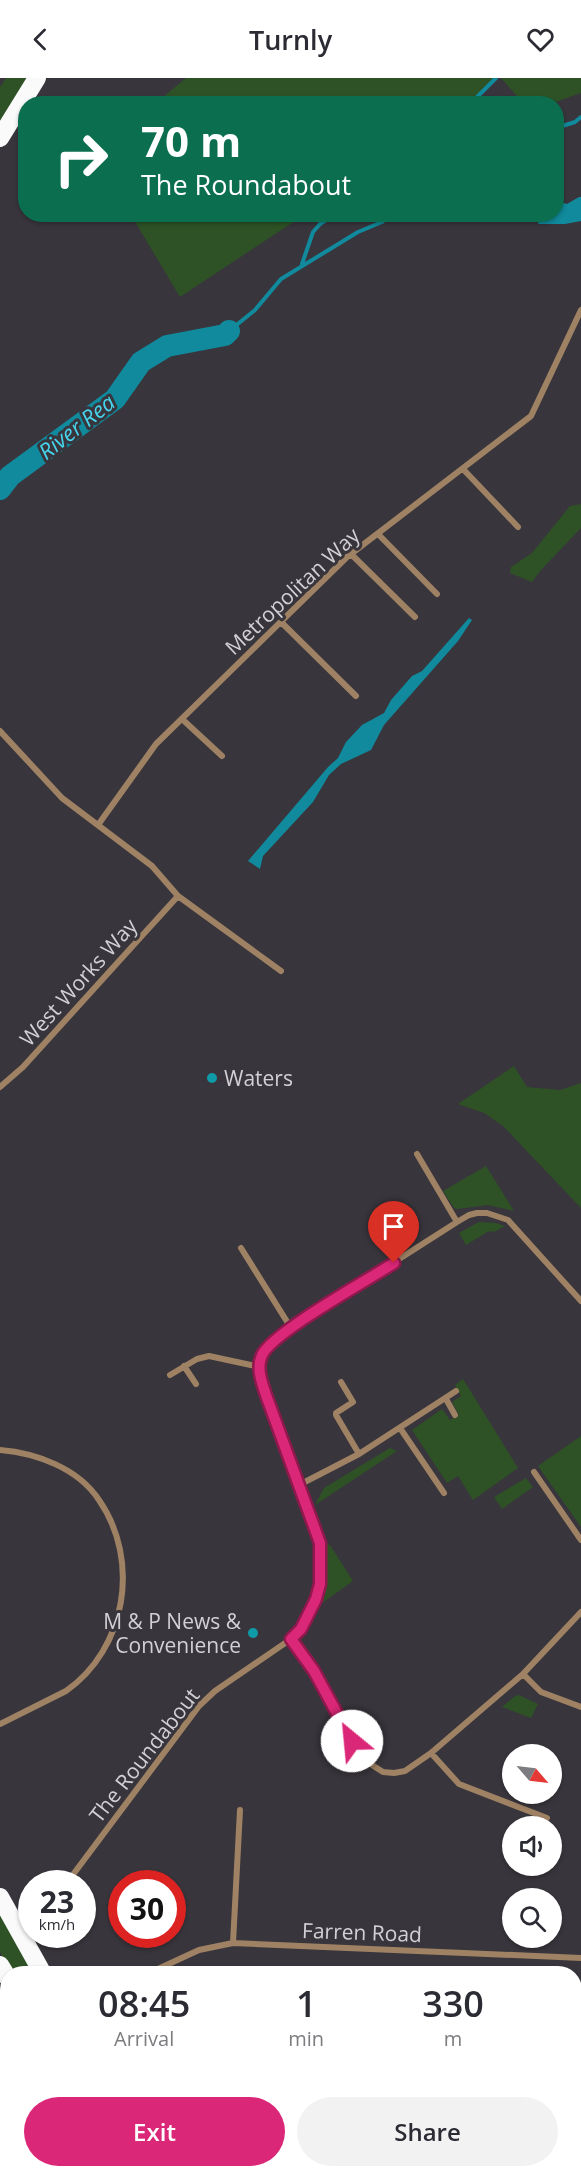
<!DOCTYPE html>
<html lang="en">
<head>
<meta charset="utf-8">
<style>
  body { margin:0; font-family:"Open Sans",sans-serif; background:#f2f2f3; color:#2b2b33; height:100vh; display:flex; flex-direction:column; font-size:22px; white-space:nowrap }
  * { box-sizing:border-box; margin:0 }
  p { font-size:20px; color:#7c7c81 }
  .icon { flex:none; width:33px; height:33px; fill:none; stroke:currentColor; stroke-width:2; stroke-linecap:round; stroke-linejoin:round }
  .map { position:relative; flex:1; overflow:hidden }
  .details { position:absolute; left:0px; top:1888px; width:582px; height:212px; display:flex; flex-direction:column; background:#fff; border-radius:24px 24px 0 0; box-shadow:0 2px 4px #0004 }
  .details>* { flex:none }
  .top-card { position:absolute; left:18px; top:18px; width:546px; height:126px; border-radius:24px; box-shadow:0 2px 4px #0004; background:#0b6e4f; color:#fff; overflow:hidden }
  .needle { width:39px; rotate:118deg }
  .controls { position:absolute; left:502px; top:1666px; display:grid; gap:12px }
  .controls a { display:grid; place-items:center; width:60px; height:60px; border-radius:50%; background:#fff; box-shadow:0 2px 4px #0004; font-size:30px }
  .speed { position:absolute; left:18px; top:1792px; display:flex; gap:12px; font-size:30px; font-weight:700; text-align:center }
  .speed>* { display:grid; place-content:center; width:78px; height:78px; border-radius:50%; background:#fff; box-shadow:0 2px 4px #0004; line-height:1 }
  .speed small { font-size:15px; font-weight:400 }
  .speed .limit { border:9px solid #d22; background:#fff; color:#111 }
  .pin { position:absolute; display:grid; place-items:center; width:51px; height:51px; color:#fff; margin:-62px -26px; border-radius:50% 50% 50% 0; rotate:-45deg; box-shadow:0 0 6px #0007 }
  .pin .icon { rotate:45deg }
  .me { position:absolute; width:66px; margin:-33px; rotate:332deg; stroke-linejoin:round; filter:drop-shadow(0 0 4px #0008) }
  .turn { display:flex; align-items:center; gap:21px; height:126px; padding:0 24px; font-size:27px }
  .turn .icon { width:78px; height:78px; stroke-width:2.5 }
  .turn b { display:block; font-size:42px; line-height:51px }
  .eta { display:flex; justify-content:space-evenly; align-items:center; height:102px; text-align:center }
  .eta b { font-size:36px; font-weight:600; line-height:42px }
  .button { display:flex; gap:12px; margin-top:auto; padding:12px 24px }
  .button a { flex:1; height:69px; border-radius:36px; background:#db2777; color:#fff; font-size:24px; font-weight:600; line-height:69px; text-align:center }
  .button a+a { background:#f2f2f3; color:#2b2b33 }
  header { display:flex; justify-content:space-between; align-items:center; height:78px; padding:0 24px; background:#fff; font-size:27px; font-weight:600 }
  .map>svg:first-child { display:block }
  .green { fill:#2e5226 }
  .water { fill:#108a9c }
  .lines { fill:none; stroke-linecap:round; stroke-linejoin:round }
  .stream { stroke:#108a9c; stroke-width:4 }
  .river { stroke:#108a9c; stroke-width:22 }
  .street { stroke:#9f8264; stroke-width:6 }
  .secondary { stroke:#daad7c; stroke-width:12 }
  .highway { stroke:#fafafa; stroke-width:18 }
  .route-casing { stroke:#8e194d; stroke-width:15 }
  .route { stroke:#db2777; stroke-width:10 }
  .culture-dot { fill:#0f9aa8; stroke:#38353c; stroke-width:2 }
  .labels { text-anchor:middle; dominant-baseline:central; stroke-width:6; stroke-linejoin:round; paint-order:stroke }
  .street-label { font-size:21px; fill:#d2d0d4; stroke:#38353c }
  .poi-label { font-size:21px; fill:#d2d0d4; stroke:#38353c; text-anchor:start }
  .water-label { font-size:22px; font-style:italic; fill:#46d5ed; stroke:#38353c }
</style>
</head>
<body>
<header><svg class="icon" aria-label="back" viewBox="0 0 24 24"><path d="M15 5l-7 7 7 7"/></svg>Turnly<svg class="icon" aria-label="heart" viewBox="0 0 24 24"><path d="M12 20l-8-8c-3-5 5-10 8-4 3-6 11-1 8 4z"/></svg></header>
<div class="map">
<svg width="581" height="2099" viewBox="0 0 581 2099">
  <rect width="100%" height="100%" fill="#38353c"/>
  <path class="green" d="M6,0h25l-31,52v-43z
    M186,0h311l-30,25h-311z
    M501,0h80v15l-28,10h-30z
    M131,137h173l-124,82z
    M581,426v24l-40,42 -9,12 -22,-9 1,-6 21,-14 38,-47z
    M514,988l13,21 33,3 21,-7v125l-78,-82 -19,-13 -26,-9z
    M486,1088l28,45 -26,-6 -31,4 -3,-1 -11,-17z
    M479,1144l17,1 9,3 -11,6 -5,-1 -23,14 -7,-12z
    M463,1301l55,89 -45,32 -15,-24 -11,7 -35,-53 30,-21 8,11 9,-5 -7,-13 9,-6 -6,-11z
    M581,1358v91l-43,-61z
    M390,1370l7,3 -82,54 9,-17z
    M526,1400l7,9 -31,22 -8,-12z
    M327,1466l3,1 23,36 -31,22z
    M519,1617l19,9 -7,14 -29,-11 13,-11z
    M0,1836l34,60h-22l-12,-22z"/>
  <path class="water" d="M579,119h2v24l-16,3h-27l3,-9 15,-1 1,-13 10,3z
    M469,540l3,2 -14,21 -74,84 -13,25 -30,14 -12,11 -16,27 -50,54 -3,13 -12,-8 80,-94 10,-9 8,-16 16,-17 22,-12 7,-13 21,-24 10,-5z"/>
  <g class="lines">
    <path class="stream" d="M470,26l26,-26
      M556,50l19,-6 6,-5
      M302,186l11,-32 7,-8 15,-10
      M229,253l26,-21 26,-31 77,-47 24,-10 8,-8"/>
    <path class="river" d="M0,411l10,-13 105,-77 26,-37 26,-16 58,-11 4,-4"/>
    <path class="street" d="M463,391l55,58
      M378,456l59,60
      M351,476l64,63
      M281,544l75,74
      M182,641l40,37
      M0,653l62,67 90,68 26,30 103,75
      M98,747l58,-81 191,-187 184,-141 50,-106
      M0,1009l23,-20 155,-171
      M417,1076l40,68
      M241,1170l50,80
      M184,1288l12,18
      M170,1297l27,-16 12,-3 51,11
      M341,1304l12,20 -17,11v2l23,39
      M446,1321l9,16
      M400,1350l44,65
      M0,1372c36,3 78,18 99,50 42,61 27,149 -33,191l-66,33
      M534,1394l47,68
      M299,1407l60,-31 97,-63
      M291,1561l23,32 47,87 22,14 11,1 11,-2 26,-18 92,-79 58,-62
      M523,1596l18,18 40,15
      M431,1675l28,31 88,34
      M66,1806l133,-178 16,-15 76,-52c53,-55 24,-111 1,-171 -11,-30 -22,-60 -32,-90 -1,-28 11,-35 31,-50l166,-106 12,-7 8,-2h10l21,7 73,81
      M20,1853l12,-8
      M233,1865l7,-133
      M147,1896l52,-24 34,-7 348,15
      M0,2089l8,1
      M26,2092l35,7
      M58,2096l27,-4"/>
    <path class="secondary" d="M574,2060h7
      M574,2077l7,-1
      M224,2099l102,-7"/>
    <path class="highway" d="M0,60l37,-60
      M0,1819l43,77
      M0,1887l8,13
      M115,2092l3,7
      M142,2099l3,-7"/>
  </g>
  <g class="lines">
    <g class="route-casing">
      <path id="route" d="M352,1663l-38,-70 -23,-32 10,-10 15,-30 4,-15v-41l-54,-148c-4,-12 -10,-27 -4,-40 11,-23 106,-75 132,-92"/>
    </g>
    <use href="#route" class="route"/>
  </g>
  <g class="culture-dot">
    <circle cx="212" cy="1000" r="6"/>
    <circle cx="253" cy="1555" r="6"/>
  </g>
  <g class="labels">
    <g class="street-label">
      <text transform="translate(292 513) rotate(-43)">Metropolitan Way</text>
      <text transform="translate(78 904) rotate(-48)">West Works Way</text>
      <text transform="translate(144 1677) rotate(-52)">The Roundabout</text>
      <text transform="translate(362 1854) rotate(2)">Farren Road</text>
    </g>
    <g class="poi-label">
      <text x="224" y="1000">Waters</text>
      <text x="241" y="1543" text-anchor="end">M &amp; P News &amp;<tspan x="241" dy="24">Convenience</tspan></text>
    </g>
    <g class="water-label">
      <text transform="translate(76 348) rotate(-38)">River Rea</text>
    </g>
  </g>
</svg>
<div class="controls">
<a><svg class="needle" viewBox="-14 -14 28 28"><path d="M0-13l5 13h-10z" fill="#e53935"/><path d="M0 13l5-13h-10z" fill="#7c7c81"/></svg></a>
<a><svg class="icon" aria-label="sound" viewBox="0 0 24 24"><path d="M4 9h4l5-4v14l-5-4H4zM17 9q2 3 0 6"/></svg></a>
<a><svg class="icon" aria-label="search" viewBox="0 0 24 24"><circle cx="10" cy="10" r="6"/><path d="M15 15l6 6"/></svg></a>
</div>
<div class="speed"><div>23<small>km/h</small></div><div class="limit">30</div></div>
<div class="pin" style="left:394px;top:1185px;background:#d93025"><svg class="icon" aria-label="arrive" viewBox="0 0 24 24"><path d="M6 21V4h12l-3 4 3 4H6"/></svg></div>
<svg class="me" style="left:352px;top:1663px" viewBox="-20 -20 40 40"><circle r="19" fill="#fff"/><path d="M0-13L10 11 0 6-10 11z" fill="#db2777"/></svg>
<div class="top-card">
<div class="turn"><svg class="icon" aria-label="right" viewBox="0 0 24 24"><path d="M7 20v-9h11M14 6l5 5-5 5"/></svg><div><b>70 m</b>The Roundabout</div></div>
</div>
<section class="details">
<div class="eta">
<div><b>08:45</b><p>Arrival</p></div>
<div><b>1</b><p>min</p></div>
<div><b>330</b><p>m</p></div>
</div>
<div class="button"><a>Exit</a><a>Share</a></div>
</section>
</div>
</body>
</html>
